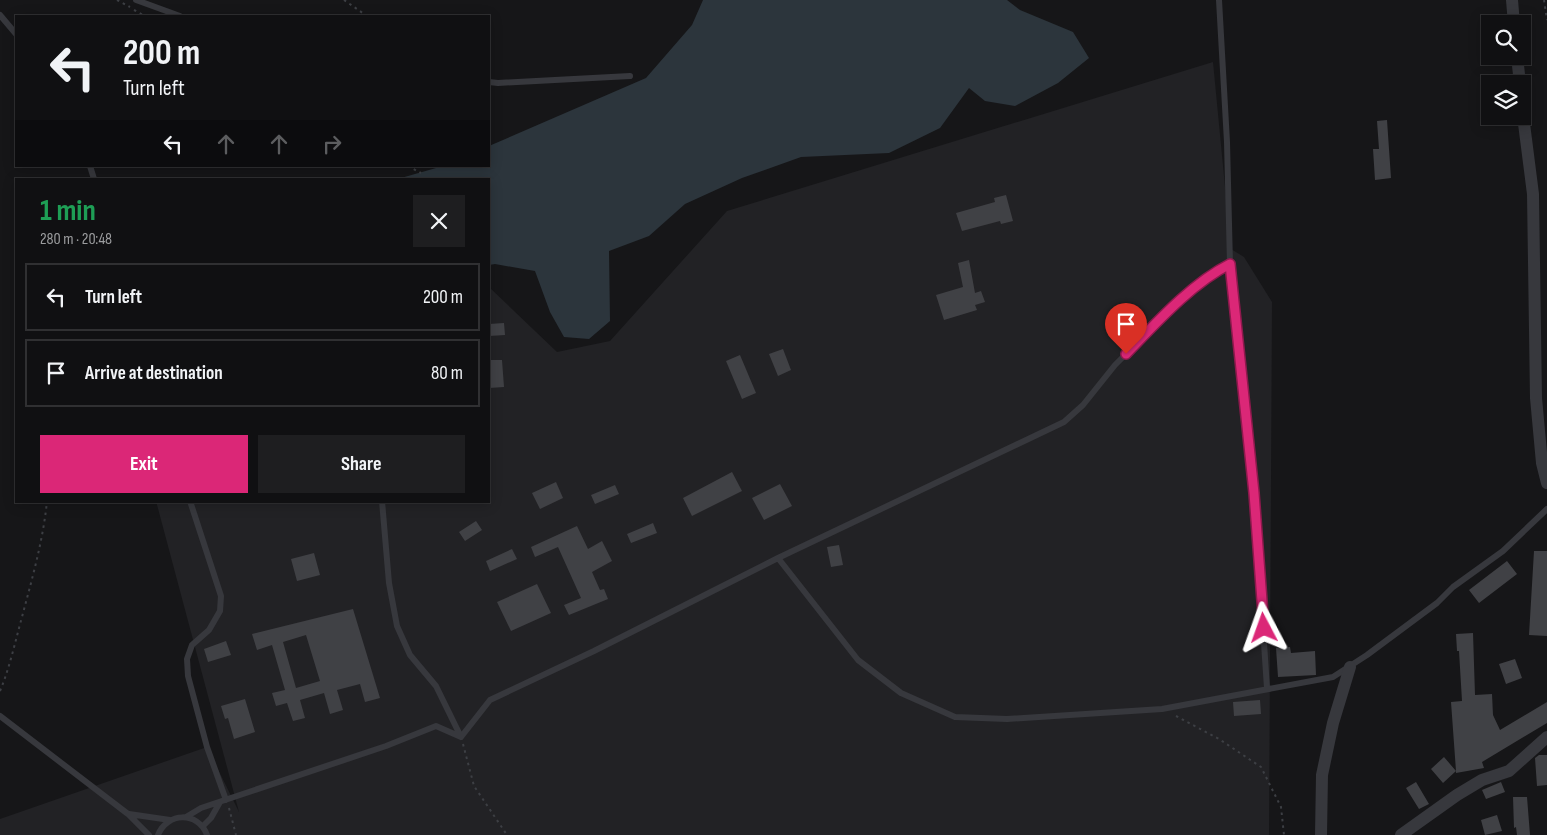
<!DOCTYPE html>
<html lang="en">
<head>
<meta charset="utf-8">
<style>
  body { margin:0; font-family:"Sofia Sans Condensed",sans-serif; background:#1e1e20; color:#f1f3f6; height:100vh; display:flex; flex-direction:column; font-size:19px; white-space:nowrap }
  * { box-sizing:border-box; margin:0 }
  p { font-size:16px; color:#9c9d9f }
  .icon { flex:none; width:28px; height:28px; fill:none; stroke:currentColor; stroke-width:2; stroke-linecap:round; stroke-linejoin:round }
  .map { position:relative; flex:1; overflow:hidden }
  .details { position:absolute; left:15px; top:178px; width:475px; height:325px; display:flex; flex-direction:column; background:#101012; border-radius:0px; box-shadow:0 2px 12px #0003,0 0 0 1px #303032 }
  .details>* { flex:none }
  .guide { position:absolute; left:15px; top:15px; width:475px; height:152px; border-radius:0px; box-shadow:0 2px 12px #0003,0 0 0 1px #303032; background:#101012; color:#f1f3f6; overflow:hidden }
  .tools { position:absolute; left:1481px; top:15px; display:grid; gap:10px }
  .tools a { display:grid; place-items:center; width:50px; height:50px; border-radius:0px; background:#101012; box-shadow:0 2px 12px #0003,0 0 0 1px #303032; font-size:25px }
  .pin { position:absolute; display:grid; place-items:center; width:42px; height:42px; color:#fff; margin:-51px -21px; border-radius:50% 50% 50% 0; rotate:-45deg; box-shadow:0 0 5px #0007 }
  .pin .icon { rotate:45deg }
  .me { position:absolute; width:55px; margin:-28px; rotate:356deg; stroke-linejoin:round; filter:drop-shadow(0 0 4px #0008) }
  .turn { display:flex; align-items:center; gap:18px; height:105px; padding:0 25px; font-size:22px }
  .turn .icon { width:65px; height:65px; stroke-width:2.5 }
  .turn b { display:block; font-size:35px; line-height:42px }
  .lanes { display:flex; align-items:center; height:48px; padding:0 25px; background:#0003; justify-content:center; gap:25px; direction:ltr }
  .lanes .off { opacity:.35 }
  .round { display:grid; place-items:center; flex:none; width:52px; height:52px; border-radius:0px; background:#1e1e20 }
  .summary { display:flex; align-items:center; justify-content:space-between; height:85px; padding:0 25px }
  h1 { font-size:30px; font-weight:700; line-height:38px; color:#1e9e55 }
  .primary-button { display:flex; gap:10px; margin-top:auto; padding:10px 25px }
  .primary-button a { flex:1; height:58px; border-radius:0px; background:#db2777; color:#fff; font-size:20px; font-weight:700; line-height:58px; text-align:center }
  .primary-button a+a { background:#1e1e20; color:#f1f3f6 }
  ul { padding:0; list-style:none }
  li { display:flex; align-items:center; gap:15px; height:68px; margin:0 10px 8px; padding:0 15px; border:2px solid #303032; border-radius:0px }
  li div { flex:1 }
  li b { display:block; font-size:19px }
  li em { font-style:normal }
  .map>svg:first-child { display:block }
  .built { fill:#222225 }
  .water { fill:#2c353c }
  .building { fill:#404145; fill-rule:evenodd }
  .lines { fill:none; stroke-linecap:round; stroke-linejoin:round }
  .path { stroke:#3d3f44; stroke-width:2; stroke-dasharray:2.5 4; stroke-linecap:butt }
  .lane { stroke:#37383d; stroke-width:6 }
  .street { stroke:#37383d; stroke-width:12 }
  .route-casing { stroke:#8e194d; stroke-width:12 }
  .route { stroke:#db2777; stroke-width:9 }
</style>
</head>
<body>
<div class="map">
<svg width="1547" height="835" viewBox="0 0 1547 835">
  <rect width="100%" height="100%" fill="#161618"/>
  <path class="built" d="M1213,62l18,187 13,8 28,45 -3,533h-1269v-16l207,-72 32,65 -83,-311h333v-214l68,65 53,-11 117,-130z"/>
  <path class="water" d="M703,0h304l13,10 53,22 16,26 -31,25 -43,23 -30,-5 -16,-13 -29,40 -51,25 -88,4 -59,21 -57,26 -36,32 -40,15 1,70 -21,18 -25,-2 -14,-25 -15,-41 -40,-7 -6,1v-86l-88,-1 42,-12h46v-20l157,-68 46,-53z"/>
  <path class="building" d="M1387,120l4,58 -16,2 -2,-31h6l-2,-28z
    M1006,195l7,26 -12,3 -1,-3 -38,10 -6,-18 39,-11 -1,-4z
    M969,260l6,33 6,-2 4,11 -10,3 2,5 -33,10 -8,-25 27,-8 -5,-24z
    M504,323l1,12 -16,1v-12z
    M783,349l8,21 -13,6 -9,-22z
    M740,355l16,38 -14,6 -16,-38z
    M489,360h13l2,27 -15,1z
    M732,472l10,19 -50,25 -9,-18z
    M556,482l7,16 -23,11 -8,-16z
    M780,484l12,22 -28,14 -12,-22z
    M615,485l4,9 -24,10 -4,-9z
    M476,521l6,9 -17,11 -6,-9z
    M653,523l4,10 -26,10 -4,-9z
    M577,526l11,23 14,-8 10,20 -20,11 8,18 4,-1 4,10 -39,16 -5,-10 17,-7 -23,-51 -23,10 -4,-10z
    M839,545l4,20 -12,2 -4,-20z
    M512,549l5,10 -27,12 -4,-10z
    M1534,551h13v85l-18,-1z
    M314,553l6,22 -23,6 -6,-22z
    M1507,561l10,13 -38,29 -10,-13z
    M537,584l14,29 -40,18 -14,-29z
    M353,609l27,89 -15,4 -5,-18 -23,6 6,20 -13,4 -6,-21 -24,7 5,18 -12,3 -6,-18 -11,3 -4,-13 13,-3 -13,-45 -15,5 -5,-16zM306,635l14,46 -24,7 -13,-46z
    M1473,633l2,62 17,-1 1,21 7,15 47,-28v21l-65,39 2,6 -28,5v-2l-13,12 -12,-14 13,-12 12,14 -5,-69 11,-1 -3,-50h-2l-1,-17z
    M226,641l5,14 -23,7 -4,-13z
    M1290,647l1,6 24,-2 1,24 -38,2 -2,-29z
    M1515,659l7,19 -16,6 -7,-20z
    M245,699l10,33 -21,7 -6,-21 -3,1 -4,-13z
    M1260,700l1,14 -27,2 -1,-14z
    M1539,755h8v30l-10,1 -2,-28z
    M1416,782l13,22 -10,5 -13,-21z
    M1501,782l4,10 -19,7 -4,-9z
    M1513,797h14l3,38h-13l-1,-8 -2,1z
    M1497,815l5,16 -17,4 -4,-15z"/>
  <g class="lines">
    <path class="path" d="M117,0l13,7
      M344,0l23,16
      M1544,0l3,20
      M134,10l11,6
      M408,166l13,7
      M0,691c10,-24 15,-49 22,-74 10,-38 21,-76 25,-116
      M1176,716l43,23 42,28 20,40 3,28
      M463,744l11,42 33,49
      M229,808l7,27"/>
    <path class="lane" d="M136,0l44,16
      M1219,0l8,142 3,122 24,229 13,195
      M0,15l16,19
      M489,82l9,1 132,-7
      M90,166l4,13
      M190,501l31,95 -1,15 -11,19 -17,15 -5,14 1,17 19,71 19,53
      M382,501l7,82 8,43 13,29 26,31 25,51 29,-37 104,-49 184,-93 286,-136 19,-17 32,-40 46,-46 52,-46 17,-9
      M778,558l80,102 43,33 54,24 52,2 155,-10 171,-32 34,-22 70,-52 16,-16 50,-36 44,-42
      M0,716l128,98 21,21
      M129,814l41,6
      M186,817l15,-9 185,-62 50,-20 25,11
      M203,826l8,-8 9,-16
      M158,835c9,-23 40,-24 49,0"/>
    <path class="street" d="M1512,0l2,24
      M1517,56l3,28
      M1522,108l11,86 3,204 6,65 5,20
      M1321,835l1,-60 11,-52 17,-56
      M1401,835l56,-40 25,-15 27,-9 38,-34"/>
  </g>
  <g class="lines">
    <g class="route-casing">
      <path id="route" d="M1126,354c30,-31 66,-71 104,-90l24,229 10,135"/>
    </g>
    <use href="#route" class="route"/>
  </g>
</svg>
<div class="tools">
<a><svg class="icon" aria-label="search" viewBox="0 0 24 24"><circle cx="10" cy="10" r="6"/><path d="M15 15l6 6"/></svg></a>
<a><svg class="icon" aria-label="layers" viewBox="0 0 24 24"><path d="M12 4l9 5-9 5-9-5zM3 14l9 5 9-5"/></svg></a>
</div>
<div class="pin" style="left:1126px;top:354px;background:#d93025"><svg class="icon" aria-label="arrive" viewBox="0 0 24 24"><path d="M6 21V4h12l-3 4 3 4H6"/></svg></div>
<svg class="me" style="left:1264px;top:628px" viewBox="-20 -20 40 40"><path d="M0-17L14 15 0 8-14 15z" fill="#db2777" stroke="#fff" stroke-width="4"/></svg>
<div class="guide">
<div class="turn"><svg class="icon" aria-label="left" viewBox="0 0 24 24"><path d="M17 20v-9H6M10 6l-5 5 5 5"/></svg><div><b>200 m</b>Turn left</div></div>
<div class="lanes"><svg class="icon" aria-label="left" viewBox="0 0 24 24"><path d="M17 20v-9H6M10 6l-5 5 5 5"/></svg><svg class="icon off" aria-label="ahead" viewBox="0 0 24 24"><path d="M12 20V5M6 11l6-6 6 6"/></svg><svg class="icon off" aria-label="ahead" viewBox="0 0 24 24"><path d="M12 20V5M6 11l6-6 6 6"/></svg><svg class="icon off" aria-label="right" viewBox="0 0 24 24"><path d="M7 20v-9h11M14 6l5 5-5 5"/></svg></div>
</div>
<section class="details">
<div class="summary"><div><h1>1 min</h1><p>280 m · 20:48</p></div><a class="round"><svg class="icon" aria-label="close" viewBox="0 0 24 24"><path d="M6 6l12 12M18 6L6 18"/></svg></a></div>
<ul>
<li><svg class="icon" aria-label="left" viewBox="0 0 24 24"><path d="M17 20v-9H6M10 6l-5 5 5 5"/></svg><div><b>Turn left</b></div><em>200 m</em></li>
<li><svg class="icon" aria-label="arrive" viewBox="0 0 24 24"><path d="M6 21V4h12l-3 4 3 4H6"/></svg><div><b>Arrive at destination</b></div><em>80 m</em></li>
</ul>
<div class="primary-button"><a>Exit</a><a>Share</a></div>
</section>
</div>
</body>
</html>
